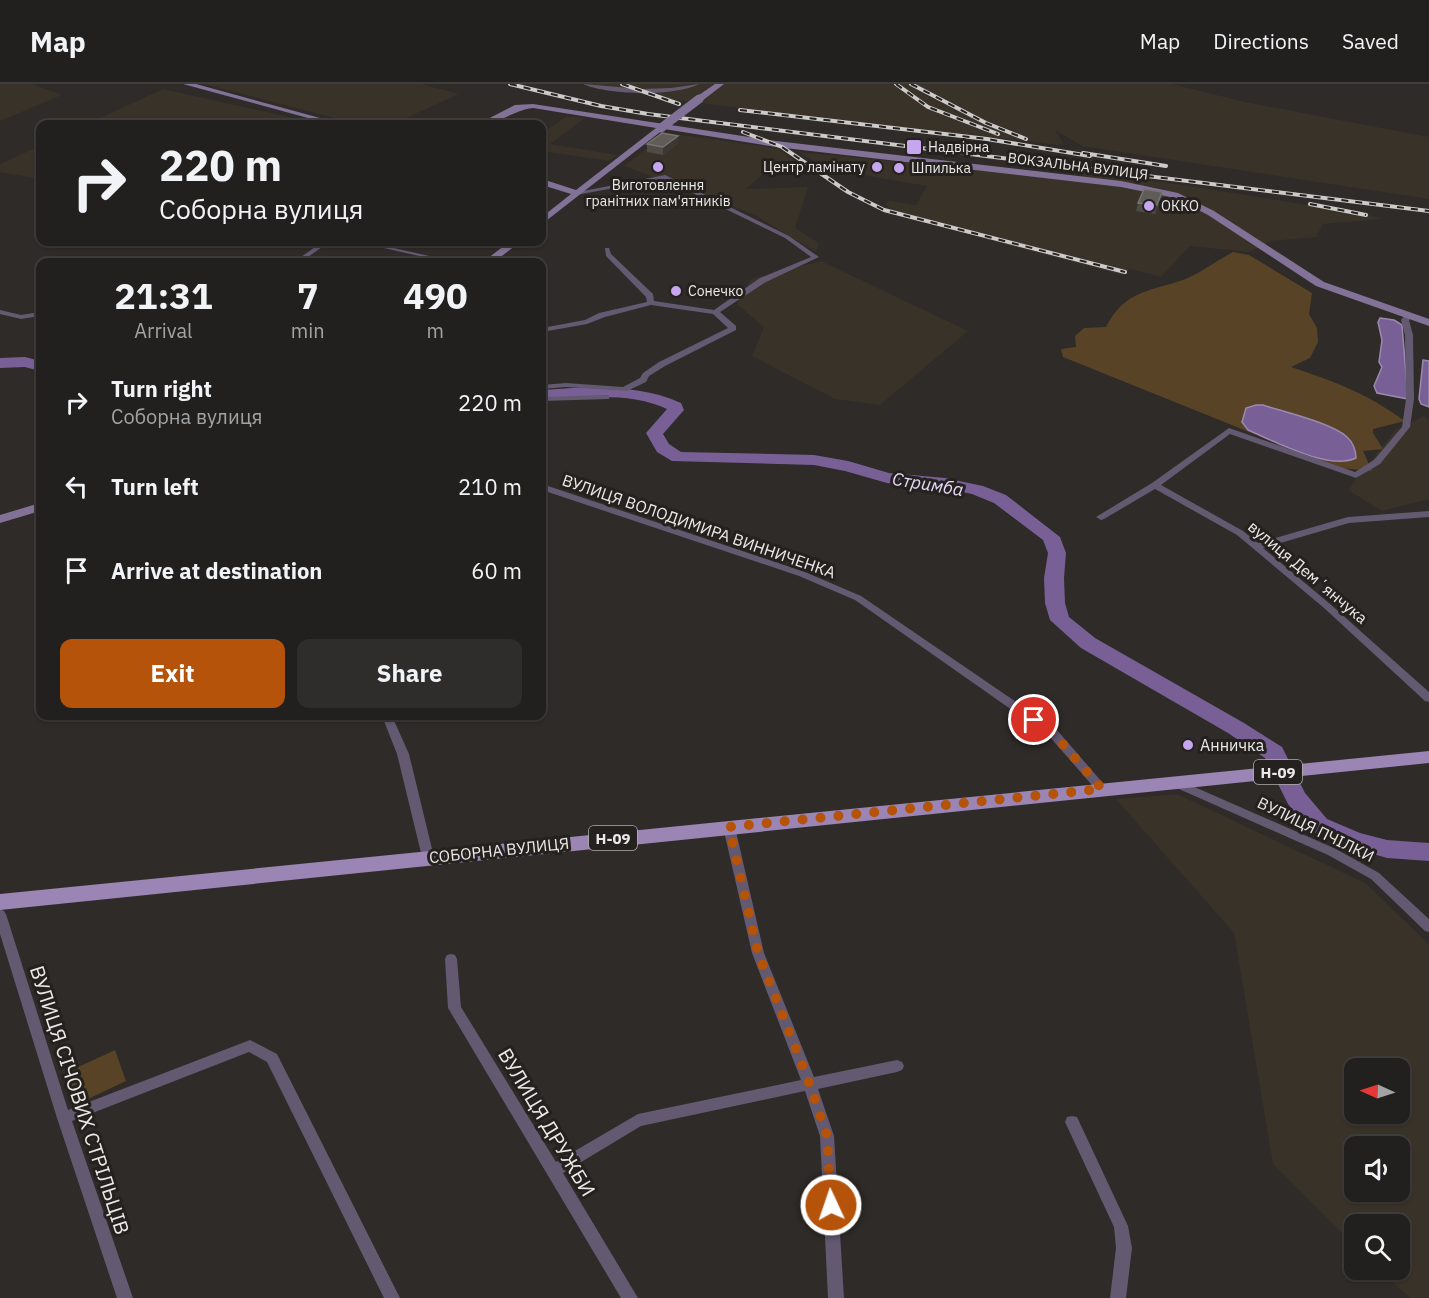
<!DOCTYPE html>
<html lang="en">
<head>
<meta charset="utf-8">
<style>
  body { margin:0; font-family:"IBM Plex Sans",sans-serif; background:#2e2d2b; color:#f1f3f6; height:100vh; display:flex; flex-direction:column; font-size:22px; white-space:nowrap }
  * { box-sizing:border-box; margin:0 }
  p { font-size:20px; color:#a2a3a4 }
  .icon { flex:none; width:33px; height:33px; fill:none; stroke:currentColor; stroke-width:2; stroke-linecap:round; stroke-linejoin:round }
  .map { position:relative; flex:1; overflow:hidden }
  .panel { position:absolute; left:36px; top:174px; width:510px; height:462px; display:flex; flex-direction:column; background:#22201e; border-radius:12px; box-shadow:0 2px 4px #0004,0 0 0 2px #3f3e3c }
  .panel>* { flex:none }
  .hud { position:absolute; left:36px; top:36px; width:510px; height:126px; border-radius:12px; box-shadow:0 2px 4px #0004,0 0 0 2px #3f3e3c; background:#22201e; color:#f1f3f6; overflow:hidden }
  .needle { width:39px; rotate:273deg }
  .tools { position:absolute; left:1344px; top:974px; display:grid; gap:12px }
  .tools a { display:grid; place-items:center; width:66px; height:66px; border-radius:12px; background:#22201e; box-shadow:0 2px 4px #0004,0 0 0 2px #3f3e3c; font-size:30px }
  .pin { position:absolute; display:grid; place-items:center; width:51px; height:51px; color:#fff; margin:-26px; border:3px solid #fff; border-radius:50%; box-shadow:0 2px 6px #0007 }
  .me { position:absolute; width:66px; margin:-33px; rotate:357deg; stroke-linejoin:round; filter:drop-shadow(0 0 4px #0008) }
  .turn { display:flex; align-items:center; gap:21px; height:126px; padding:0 24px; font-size:27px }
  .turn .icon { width:78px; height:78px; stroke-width:2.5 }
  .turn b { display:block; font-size:42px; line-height:51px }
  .eta { display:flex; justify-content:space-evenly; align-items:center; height:102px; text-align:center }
  .eta b { font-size:36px; font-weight:700; line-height:42px }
  .action { display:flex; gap:12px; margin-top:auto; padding:12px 24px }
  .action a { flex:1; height:69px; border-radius:12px; background:#b45309; color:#fff; font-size:24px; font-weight:700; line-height:69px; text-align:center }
  .action a+a { background:#2e2d2b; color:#f1f3f6 }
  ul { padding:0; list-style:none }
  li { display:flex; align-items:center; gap:18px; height:84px; padding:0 24px }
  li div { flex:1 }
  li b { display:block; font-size:22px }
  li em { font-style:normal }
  header { display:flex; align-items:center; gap:36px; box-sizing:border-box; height:84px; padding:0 30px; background:#22201e; border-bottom:2px solid #3f3e3c }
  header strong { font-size:28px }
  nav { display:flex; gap:33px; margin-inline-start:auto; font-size:21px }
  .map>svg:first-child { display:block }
  .built { fill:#383229; fill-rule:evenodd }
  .green { fill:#584326 }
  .water { fill:#786096; stroke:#9b89af; stroke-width:1.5 }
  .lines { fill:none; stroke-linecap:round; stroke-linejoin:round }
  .river { fill:#786096; fill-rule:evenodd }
  .street { fill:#635971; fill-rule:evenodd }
  .secondary { fill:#827297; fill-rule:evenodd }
  .primary { fill:#9a85b5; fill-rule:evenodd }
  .rail-casing { stroke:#cdcbc9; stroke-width:4 }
  .rail { stroke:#24211e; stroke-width:2; stroke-dasharray:7; stroke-linecap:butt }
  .secondary-bridge { stroke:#827297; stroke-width:9 }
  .wall { fill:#4f4c48 }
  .shaded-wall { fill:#3b3834 }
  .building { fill:#605d59; stroke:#767370; stroke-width:1.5 }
  .route { stroke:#b45309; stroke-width:10; stroke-dasharray:0 18 }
  .poi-dot { fill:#c7a6f0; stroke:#24211e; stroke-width:2 }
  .labels { text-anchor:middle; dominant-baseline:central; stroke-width:6; stroke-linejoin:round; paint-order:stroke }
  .far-poi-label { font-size:14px; fill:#eceae8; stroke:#24211e; text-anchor:start }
  .far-street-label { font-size:14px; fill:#eceae8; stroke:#24211e }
  .shield { fill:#24211e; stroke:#b0aeab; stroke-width:1.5 }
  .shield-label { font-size:15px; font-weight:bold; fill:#eceae8 }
  .street-label { font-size:16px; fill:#eceae8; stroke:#24211e }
  .poi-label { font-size:16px; fill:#eceae8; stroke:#24211e; text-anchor:start }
  .water-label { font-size:18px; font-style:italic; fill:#e5d8f9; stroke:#24211e }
  .near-street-label { font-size:20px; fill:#eceae8; stroke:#24211e }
</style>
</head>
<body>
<header>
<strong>Map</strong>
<nav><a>Map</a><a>Directions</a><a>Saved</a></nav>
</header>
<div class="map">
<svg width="1429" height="1214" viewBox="0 0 1429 1214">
  <rect width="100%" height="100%" fill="#2e2b28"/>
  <path class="built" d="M0,0h32l30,11 -62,26z
    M204,0h217l38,10 -66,30h-36z
    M581,0h591l73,18 184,35v62l-347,-53 -27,-16 8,13 -5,2 -383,-45z
    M163,5l152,34 -228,1z
    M567,32l18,2 -35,26 68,11 -9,6 -67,-10v-18z
    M667,49l110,15 37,27 -45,-6 -23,20 62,-2 -13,41 24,15 -3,9 -63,-38 -129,-48z
    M40,62v33l-40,-7v-8z
    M799,68l282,28 3,-8 107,14 178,29 13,4 -59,5 -7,13 -45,4 -22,11 -59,-6 -29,31 -31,-8 -8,6 -224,-59 -13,-12 5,-3 26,4 11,-19 -104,-18z
    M821,177l147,70 -88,74 -45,-6 -83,-43 12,-29 -27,-23 14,-25z
    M1424,332l5,4v79l-47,12 -34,-21 47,-60z
    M1177,710l188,89 64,61v354h-19l-31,-29h21v-45h-46v21l-81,-81 -39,-231 -118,-134zM1354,984h46v45h-46zM1354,1062h46v45h-46z"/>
  <path class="green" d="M1233,168l16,3 63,38 -3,21 8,14 1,14 -8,16 -19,9c45,15 75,26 114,54l-32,8v4l10,16 -20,2 9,20 -34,-3 -275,-111 -2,-8 15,-2 -1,-11 9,-8 22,-1c20,-39 46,-35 82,-49 15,-7 30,-18 45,-26z
    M115,966l11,31 -53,25 -10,-32z"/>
  <path class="water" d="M1380,234l14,2 8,5 6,74 -31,-6 -3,-7 8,-19 -3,-5 3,-22 -4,-18z
    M1423,276l6,1v46l-8,-3 -2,-5z
    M1256,321h7c21,7 69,18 84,32 6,5 9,14 9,21 -27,13 -82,-17 -108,-28l-6,-8 4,-14z"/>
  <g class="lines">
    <path class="river" d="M25,273l15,4v10l-15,-4 -25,1v-10z
      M573,304c37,-1 74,-1 108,15l3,7 -21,24 6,10 12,8 133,3 34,6 41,12 56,5 38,8 23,9 54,42 6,16 -2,25 1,25 4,14 26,21 149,85 38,24 23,46 22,26 33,14 27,7 42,3v18l-42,-3 -41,-12 -35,-15 -23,-27 -23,-46 -37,-25 -147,-85 -31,-28 -5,-17 -1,-25 4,-25 -5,-13 -49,-37 -22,-9 -27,-6 -58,-5 -42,-12 -31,-6 -142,-4 -15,-9 -11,-19 21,-24c-38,-18 -85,-11 -125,-9v-10z"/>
    <path class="street" d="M583,0l59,5 29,-1 28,-4c-24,13 -92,11 -116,0z
      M665,91l124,61 30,21 -53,25 -46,30 16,14v4l-71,36 -16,10 -3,6 -19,9 -61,-4 -24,2v-4l24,-2 57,4 17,-9 3,-5 16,-11 69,-34 -15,-14 -62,-9 -46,12 -18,7 -45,8v-4l43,-8 14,-7 48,-11 -1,-5 -40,-41 -1,-8h4l2,6 42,40 1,7 60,9 46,-32 51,-21 -26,-19 -121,-59 -88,16 -3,-2z
      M322,158h7l-28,20h-7z
      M357,158h10l89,20h-10z
      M0,226l21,5 19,-3v4l-19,3 -21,-5z
      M1405,231l7,2 -3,3 4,15 1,64 -4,28 -30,37 -24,14 -126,-44 -69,51 82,46 15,12 90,-26 81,-6v6l-80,6 -86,25 67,56 99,88v10l-4,-1 -101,-93 -87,-73 -82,-46 -51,30 -3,1 -5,-3 56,-34 77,-55 126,44 19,-12 28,-33 4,-28 -1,-64 -4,-15z
      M606,311h3v4l-67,2v-4z
      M542,400l263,88 56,24 196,134 51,59 -2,3h-8l-49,-56 -194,-136 -56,-24 -257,-86z
      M382,632h10l17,38 25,103 -2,3 -4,2 -4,-2 -2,-3 -25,-103z
      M1174,694l162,71 43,24 50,46v13l-4,-1 -54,-52 -43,-24 -158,-70 -2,-3 2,-3z
      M729,739l4,1 2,3 29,126 50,124 83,-17 5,2 2,4 -2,4 -5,2 -79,17 16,47 10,162h-16l-8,-162 -15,-45 -164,35 -78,47 75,125h-17l-173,-290 -3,-49 2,-4 4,-1 4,1 2,4 4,48 95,155 82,-48 163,-34 -49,-127 -29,-126 2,-3z
      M0,825l4,2 2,3 62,196 182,-70 27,14 123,244h-16l-117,-236 -18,-10 -177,69 61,177h-16l-60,-180 -57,-184z
      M1072,1032l5,1 51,109 4,22 -6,50h-16l6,-50 -2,-21 -49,-105 2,-5z"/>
    <path class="secondary" d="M183,0h13l146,40h-12z
      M715,0h9l-22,17h-6v-4z
      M533,20l243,37 345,40 57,12 36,18 110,71 105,37v7l-113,-40 -108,-71 -33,-17 -54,-11 -345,-40 -112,-18 -122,95v-7l29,-23 -29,-9v-6l34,11 80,-62 -123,-20c-20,2 -37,18 -55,16l37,-19z
      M509,158h11l-26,20h-11z
      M40,419v8l-40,12v-8z"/>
    <path class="primary" d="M1429,667v12l-1429,147v-16z"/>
    <g class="rail-casing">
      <path id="rail" d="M510,0l91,22 47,8 781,97
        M622,0l57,20
        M896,0l32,23 70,27
        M911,0l75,39 40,16
        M740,26l247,29 103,17
        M743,48l39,15 66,45 36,18 241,62
        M1083,69l83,13
        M1310,120l56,11"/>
    </g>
    <use href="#rail" class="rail"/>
    <path class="secondary-bridge" d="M661,44l38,-29"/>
  </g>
  <path class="wall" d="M678,52v7l-15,12 -16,-3v-8z
    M1162,108l-1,8 -6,14 -19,-3 2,-8z"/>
  <path class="shaded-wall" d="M678,52v7l-15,12v-8z
    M1162,108l-1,8 -6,14 2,-9z"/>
  <path class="building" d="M662,49l16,3 -15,11 -16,-3z
    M1144,105l18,3 -5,13 -19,-2z"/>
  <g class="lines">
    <path class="route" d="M831,1121l-4,-69 -17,-51 -52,-132 -29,-126 373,-38 -49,-56 -19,-13"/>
  </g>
  <g class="poi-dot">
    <rect x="906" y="55" width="16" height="16" rx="3"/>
    <circle cx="658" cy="83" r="6"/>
    <circle cx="877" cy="83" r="6"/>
    <circle cx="899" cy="84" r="6"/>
    <circle cx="1149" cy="122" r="6"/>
    <circle cx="676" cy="207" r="6"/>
    <circle cx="1188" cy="661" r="6"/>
  </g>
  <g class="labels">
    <g class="far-poi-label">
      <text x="928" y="63">Надвірна</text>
      <text x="865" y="83" text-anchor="end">Центр ламінату</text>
      <text x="911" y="84">Шпилька</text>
      <text x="658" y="101" text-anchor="middle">Виготовлення<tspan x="658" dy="16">гранітних пам'ятників</tspan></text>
      <text x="1161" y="122">ОККО</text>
      <text x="688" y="207">Сонечко</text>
    </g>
    <g class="far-street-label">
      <text transform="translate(1078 82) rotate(7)">ВОКЗАЛЬНА ВУЛИЦЯ</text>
    </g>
    <g class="shield">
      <rect x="1254" y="676" width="48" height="24" rx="4.5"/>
      <rect x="589" y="742" width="48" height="24" rx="4.5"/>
    </g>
    <g class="shield-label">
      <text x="1278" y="688">Н-09</text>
      <text x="613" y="754">Н-09</text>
    </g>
    <g class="street-label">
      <text transform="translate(699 442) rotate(19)">ВУЛИЦЯ ВОЛОДИМИРА ВИННИЧЕНКА</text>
      <text transform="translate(1308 488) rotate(40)">вулиця Демʼянчука</text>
      <text transform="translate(1316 745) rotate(26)">ВУЛИЦЯ ПЧІЛКИ</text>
      <text transform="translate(499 766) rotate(-6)">СОБОРНА ВУЛИЦЯ</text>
    </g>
    <g class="poi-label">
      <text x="1200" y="661">Анничка</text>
    </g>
    <g class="water-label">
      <text transform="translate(928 400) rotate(9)">Стримба</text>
    </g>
    <g class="near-street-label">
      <text transform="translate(80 1016) rotate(72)">ВУЛИЦЯ СІЧОВИХ СТРІЛЬЦІВ</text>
      <text transform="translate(547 1038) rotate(59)">ВУЛИЦЯ ДРУЖБИ</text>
    </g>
  </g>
</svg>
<div class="tools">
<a><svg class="needle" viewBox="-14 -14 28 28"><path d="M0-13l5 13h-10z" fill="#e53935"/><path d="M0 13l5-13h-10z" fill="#a2a3a4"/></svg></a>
<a><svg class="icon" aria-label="sound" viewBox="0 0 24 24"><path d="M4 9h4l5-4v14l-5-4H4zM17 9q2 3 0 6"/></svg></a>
<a><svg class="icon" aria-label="search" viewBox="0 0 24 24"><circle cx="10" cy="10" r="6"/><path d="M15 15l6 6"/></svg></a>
</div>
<div class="pin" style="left:1034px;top:636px;background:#d93025"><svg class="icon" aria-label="arrive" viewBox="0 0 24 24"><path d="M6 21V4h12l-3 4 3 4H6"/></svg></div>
<svg class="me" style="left:831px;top:1121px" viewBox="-20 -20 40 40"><circle r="17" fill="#b45309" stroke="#fff" stroke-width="3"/><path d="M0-11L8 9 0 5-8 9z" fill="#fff"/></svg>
<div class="hud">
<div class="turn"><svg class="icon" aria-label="right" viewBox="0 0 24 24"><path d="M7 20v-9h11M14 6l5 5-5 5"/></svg><div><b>220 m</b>Соборна вулиця</div></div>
</div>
<section class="panel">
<div class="eta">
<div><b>21:31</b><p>Arrival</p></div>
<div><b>7</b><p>min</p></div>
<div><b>490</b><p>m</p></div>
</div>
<ul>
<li><svg class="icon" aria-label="right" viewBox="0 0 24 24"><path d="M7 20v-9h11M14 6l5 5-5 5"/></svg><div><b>Turn right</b><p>Соборна вулиця</p></div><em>220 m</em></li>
<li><svg class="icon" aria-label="left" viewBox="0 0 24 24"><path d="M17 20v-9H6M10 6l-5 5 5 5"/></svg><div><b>Turn left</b></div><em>210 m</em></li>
<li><svg class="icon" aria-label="arrive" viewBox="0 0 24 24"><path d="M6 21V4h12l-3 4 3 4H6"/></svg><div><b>Arrive at destination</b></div><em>60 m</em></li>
</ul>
<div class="action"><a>Exit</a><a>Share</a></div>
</section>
</div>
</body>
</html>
